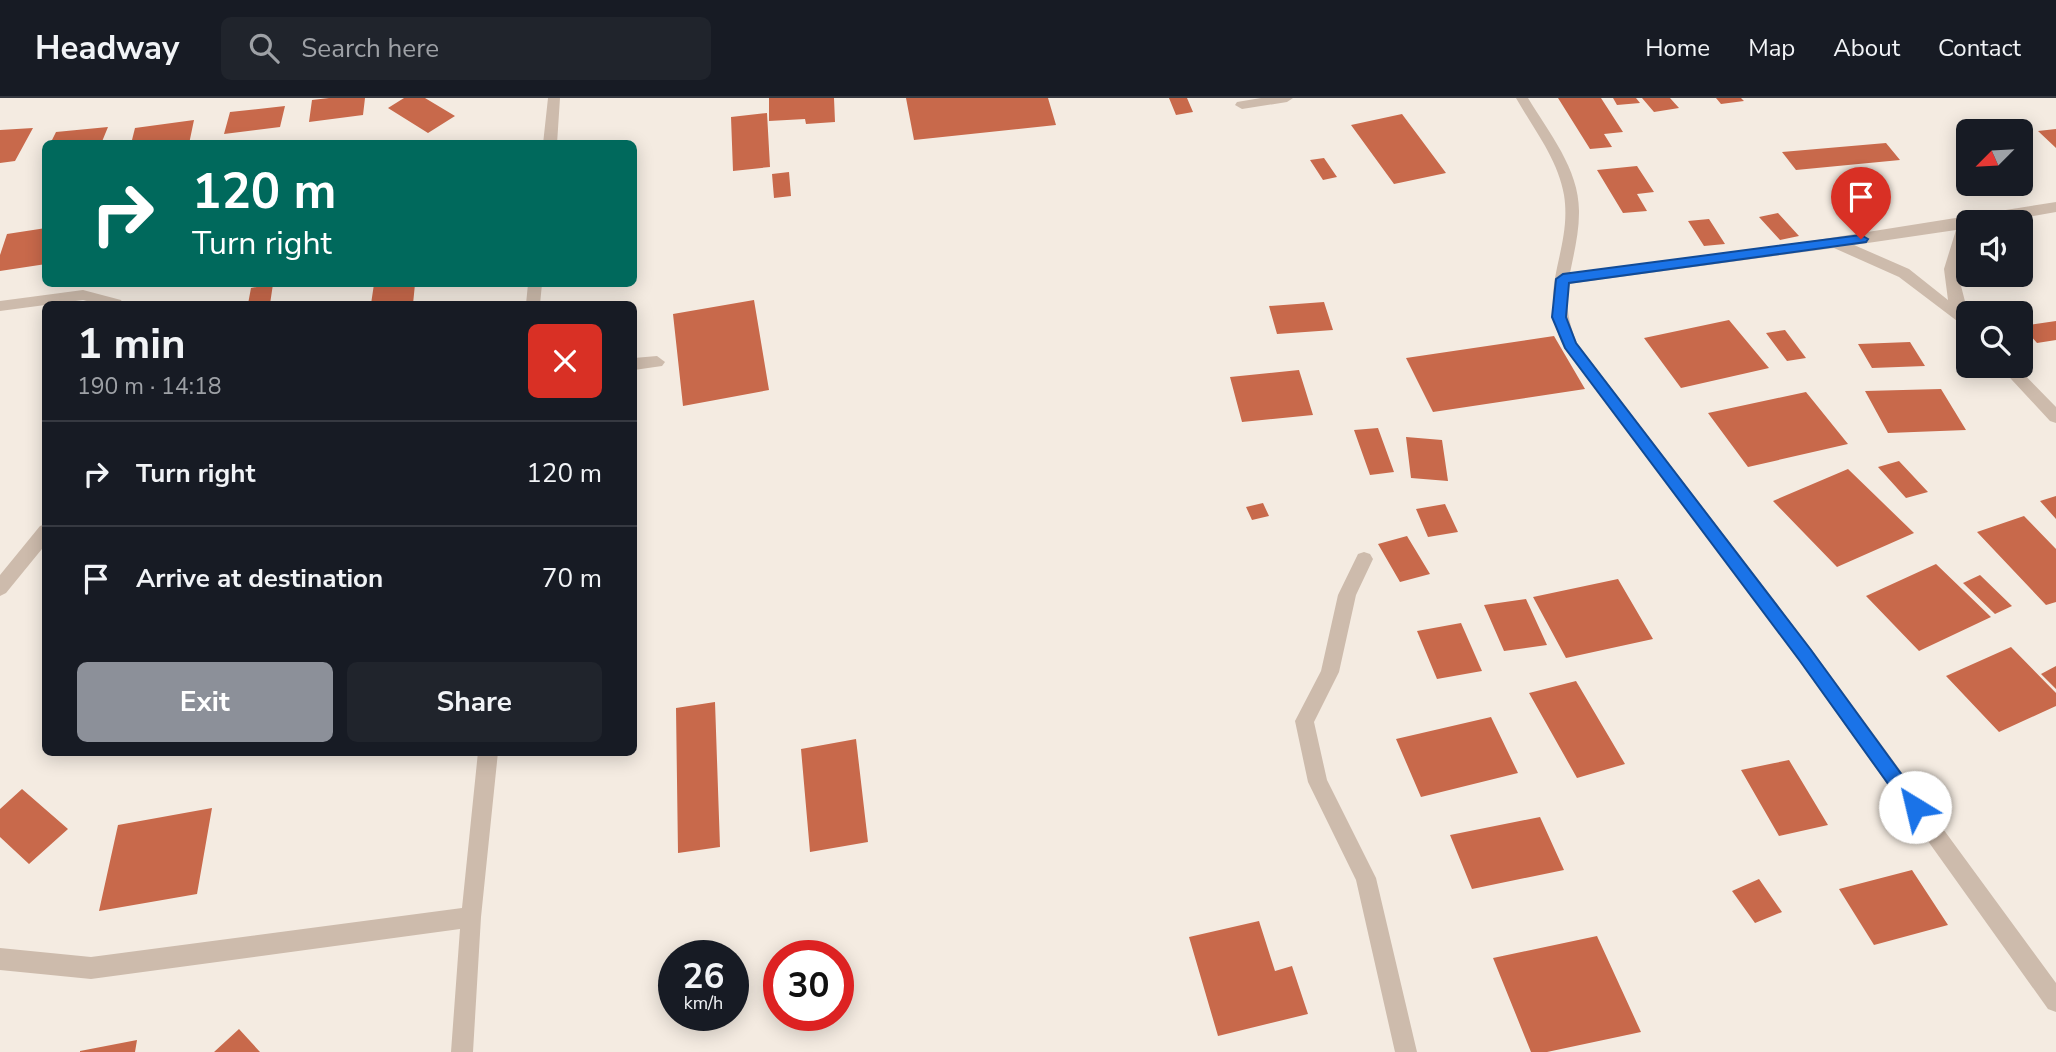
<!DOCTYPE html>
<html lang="en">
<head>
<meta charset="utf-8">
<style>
  body { margin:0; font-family:"Nunito Sans",sans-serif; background:#20242c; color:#f1f3f6; height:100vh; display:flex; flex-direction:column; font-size:26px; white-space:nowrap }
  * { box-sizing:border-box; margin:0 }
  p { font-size:23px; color:#9ea1a6 }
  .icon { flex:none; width:38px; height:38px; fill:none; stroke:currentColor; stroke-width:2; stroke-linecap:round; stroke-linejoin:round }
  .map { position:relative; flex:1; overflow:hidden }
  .drawer { position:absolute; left:42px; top:203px; width:595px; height:455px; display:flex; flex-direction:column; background:#171b24; border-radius:10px; box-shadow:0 4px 18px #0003 }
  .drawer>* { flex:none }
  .guide { position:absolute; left:42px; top:42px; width:595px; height:147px; border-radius:10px; box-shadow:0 4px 18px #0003; background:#00695c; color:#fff; overflow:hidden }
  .needle { width:46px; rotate:246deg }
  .fabs { position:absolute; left:1956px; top:21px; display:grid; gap:14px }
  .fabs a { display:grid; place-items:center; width:77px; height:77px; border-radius:10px; background:#171b24; box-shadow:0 4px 18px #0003; font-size:35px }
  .speed { position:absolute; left:658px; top:842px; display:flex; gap:14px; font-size:35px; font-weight:700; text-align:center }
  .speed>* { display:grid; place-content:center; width:91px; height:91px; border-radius:50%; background:#171b24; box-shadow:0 4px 18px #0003; line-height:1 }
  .speed small { font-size:18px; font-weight:400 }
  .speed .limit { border:10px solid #d22; background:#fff; color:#111 }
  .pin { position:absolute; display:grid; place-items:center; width:60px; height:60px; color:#fff; margin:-72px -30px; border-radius:50% 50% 50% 0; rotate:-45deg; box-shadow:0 0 7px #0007 }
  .pin .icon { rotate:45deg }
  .me { position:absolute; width:77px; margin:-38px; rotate:324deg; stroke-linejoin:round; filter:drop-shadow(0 0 5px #0008) }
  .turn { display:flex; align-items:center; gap:24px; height:147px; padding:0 35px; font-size:32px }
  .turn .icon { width:91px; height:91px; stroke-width:2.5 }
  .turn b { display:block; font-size:49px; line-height:60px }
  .round { display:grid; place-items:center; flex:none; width:74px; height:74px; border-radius:10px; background:#20242c }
  .head { display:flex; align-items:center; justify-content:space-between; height:119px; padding:0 35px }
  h1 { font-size:42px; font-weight:700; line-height:52px }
  .primary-button { display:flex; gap:14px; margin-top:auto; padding:14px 35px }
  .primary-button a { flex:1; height:80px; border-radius:10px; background:#8c9099; color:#fff; font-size:28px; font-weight:700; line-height:80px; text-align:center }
  .primary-button a+a { background:#20242c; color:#f1f3f6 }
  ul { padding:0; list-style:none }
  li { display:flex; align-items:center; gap:21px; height:105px; padding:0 35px; border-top:2px solid #363941 }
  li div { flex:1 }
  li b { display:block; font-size:26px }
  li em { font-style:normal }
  header { display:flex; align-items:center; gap:42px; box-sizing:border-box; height:98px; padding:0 35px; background:#171b24; border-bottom:2px solid #363941 }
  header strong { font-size:33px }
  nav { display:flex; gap:38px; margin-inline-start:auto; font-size:24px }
  .search { width:490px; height:63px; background:#20242c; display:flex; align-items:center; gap:18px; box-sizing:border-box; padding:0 24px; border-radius:10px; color:#9ea1a6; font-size:26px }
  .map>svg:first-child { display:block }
  .building { fill:#c8694b }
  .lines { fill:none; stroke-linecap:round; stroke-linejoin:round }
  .service { fill:#cdbbac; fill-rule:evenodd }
  .minor { fill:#cdbbac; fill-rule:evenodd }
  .route { fill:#1a73e8; stroke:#114b97; stroke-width:2 }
</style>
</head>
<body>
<header>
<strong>Headway</strong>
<div class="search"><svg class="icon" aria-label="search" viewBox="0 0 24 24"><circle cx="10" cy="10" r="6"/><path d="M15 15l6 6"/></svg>Search here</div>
<nav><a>Home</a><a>Map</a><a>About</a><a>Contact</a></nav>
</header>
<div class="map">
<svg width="2056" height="954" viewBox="0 0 2056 954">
  <rect width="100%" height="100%" fill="#f4ebe1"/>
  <path class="building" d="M329,0h36l-2,17 -54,7 3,-22z
    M404,0h21l30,18 -27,17 -40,-25z
    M769,0h65l1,24 -29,2 -1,-5 -36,2z
    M906,0h142l8,27 -142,15z
    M1169,0h18l6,14 -17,3z
    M1558,0h43l22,34 -19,2 8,13 -22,2z
    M1613,0h23l4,5 -23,2z
    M1642,0h28l9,10 -25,4z
    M1716,0h25l3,3 -23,3z
    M285,8l-5,21 -56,7 6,-22z
    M767,15l3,54 -37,4 -2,-54z
    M1402,16l44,59 -52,11 -43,-59z
    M194,22l-5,24h-58l4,-16z
    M108,29l-7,17h-51l6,-12z
    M33,30l-18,33 -15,2v-33z
    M2056,31v19l-18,-17z
    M1886,45l14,17 -104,10 -14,-18z
    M1324,60l13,19 -14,3 -13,-20z
    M1637,68l17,26 -17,2 10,17 -24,2 -26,-43z
    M789,74l2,24 -17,2 -2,-24z
    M1778,115l21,23 -19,4 -21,-23z
    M1709,121l16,25 -21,2 -16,-25z
    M46,130v36l-46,7v-16l7,-21z
    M273,186l-3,20h-22l3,-16z
    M374,186h41l-2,20h-42z
    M754,202l15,90 -86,16 -10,-92z
    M1324,204l9,28 -56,4 -8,-28z
    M1729,222l40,48 -88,20 -37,-50z
    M2056,223v19l-19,3 -15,-17z
    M1785,232l21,28 -19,3 -21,-28z
    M1554,238l31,53 -152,23 -27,-54z
    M1910,244l15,24 -53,2 -14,-24z
    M1299,272l14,45 -71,7 -12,-45z
    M1941,291l25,41 -78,3 -23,-42z
    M1806,294l42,52 -100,23 -40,-54z
    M1378,330l16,44 -24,3 -16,-45z
    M1406,339l36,3 6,41 -37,-3z
    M1899,363l29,31 -22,6 -28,-31z
    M1848,371l66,64 -77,34 -64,-66z
    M2056,398v23l-16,-18z
    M1263,405l6,13 -17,4 -6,-13z
    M1445,406l13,28 -30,5 -12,-28z
    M2024,418l32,33v53l-10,3 -69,-73z
    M1407,438l23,38 -30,8 -22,-38z
    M1936,466l55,53 -72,34 -53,-55z
    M1980,477l32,31 -17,8 -32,-31z
    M1618,481l35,60 -87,19 -33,-61z
    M1526,501l21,46 -43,6 -20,-46z
    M1461,525l21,48 -45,8 -20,-48z
    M2011,549l45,46v13l-57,26 -53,-56z
    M2056,568v23l-15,-15z
    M1576,583l49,83 -48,14 -48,-85z
    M715,604l5,145 -42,6 -2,-145z
    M1491,619l27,56 -97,24 -25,-58z
    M856,641l12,103 -58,10 -9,-103z
    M1789,662l39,65 -49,11 -38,-66z
    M22,691l46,40 -39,35 -29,-27v-28z
    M212,710l-15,86 -98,17 19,-86z
    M1540,719l24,53 -92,19 -22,-54z
    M1912,772l36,55 -74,20 -35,-56z
    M1759,781l23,33 -27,11 -23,-32z
    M1259,823l16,50 17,-5 16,48 -90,22 -29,-99z
    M1597,838l44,96 -94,20h-16l-38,-94z
    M239,931l21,23h-46z
    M137,942l-2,12h-55v-1z"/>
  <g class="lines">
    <path class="service" d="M657,258l8,6 -3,4 -28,4v-12z"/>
    <path class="minor" d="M548,0h12l-3,46h-14z
      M1261,0h32l-6,4 -45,7 -7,-4 2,-3z
      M1516,0h12c21,35 52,72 51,115 0,20 -5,40 -9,60l191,-24 295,-47v10l-58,10h-29l-10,56 10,39v13l-70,-53 -65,-29 -266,36c-2,22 0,38 9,59l235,307 244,333v29l-8,-3 -248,-347 -235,-313c-31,-58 8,-97 -1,-154 -6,-36 -31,-67 -48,-97zM1956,132l-12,39 4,31 -39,-31 -55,-24z
      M528,186h14l-2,20h-14z
      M83,192l38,10 2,4h-25l-15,-4 -83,11v-10z
      M1999,268h17l40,41v16l-6,-2z
      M46,426v20l-40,49 -6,3v-21l40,-49z
      M1364,454l6,2 3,5 -17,36 -17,77 -25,50 13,58 49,98 41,174h-22l-39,-172 -48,-98 -13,-61 26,-50 17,-76 20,-41z
      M478,654h20l-17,165 -8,135h-22l9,-123 -369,50 -91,-9v-22l91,9 371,-49z"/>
  </g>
  <path class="route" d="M1861,137l7,4 -2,3 -297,41 -3,34 10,26 235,307 110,151 3,6 -3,6 -6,2 -6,-2 -109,-152 -235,-313 -13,-31 4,-38 7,-5z"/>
</svg>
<div class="fabs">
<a><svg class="needle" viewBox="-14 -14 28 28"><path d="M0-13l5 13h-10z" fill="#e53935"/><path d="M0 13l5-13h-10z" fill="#9ea1a6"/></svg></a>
<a><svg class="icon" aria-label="sound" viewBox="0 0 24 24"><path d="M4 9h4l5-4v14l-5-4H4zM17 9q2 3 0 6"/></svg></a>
<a><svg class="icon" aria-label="search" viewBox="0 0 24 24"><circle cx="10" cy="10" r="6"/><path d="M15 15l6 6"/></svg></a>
</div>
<div class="speed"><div>26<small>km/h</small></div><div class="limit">30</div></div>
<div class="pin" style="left:1861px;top:141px;background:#d93025"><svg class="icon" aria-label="arrive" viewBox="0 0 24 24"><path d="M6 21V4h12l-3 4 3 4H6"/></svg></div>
<svg class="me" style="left:1915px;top:709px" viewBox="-20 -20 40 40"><circle r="19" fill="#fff"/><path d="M0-13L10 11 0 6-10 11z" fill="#1a73e8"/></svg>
<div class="guide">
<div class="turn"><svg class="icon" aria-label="right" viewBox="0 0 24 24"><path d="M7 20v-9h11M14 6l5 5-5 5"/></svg><div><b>120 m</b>Turn right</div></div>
</div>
<section class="drawer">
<div class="head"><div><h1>1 min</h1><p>190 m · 14:18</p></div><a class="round" style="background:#d93025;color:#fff"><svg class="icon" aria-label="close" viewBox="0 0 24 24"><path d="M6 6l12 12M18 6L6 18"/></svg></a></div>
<ul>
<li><svg class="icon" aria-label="right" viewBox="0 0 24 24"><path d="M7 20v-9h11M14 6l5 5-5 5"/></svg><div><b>Turn right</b></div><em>120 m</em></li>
<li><svg class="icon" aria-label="arrive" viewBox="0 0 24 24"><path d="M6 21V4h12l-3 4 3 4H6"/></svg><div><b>Arrive at destination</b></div><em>70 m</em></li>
</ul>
<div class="primary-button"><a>Exit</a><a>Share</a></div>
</section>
</div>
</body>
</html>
